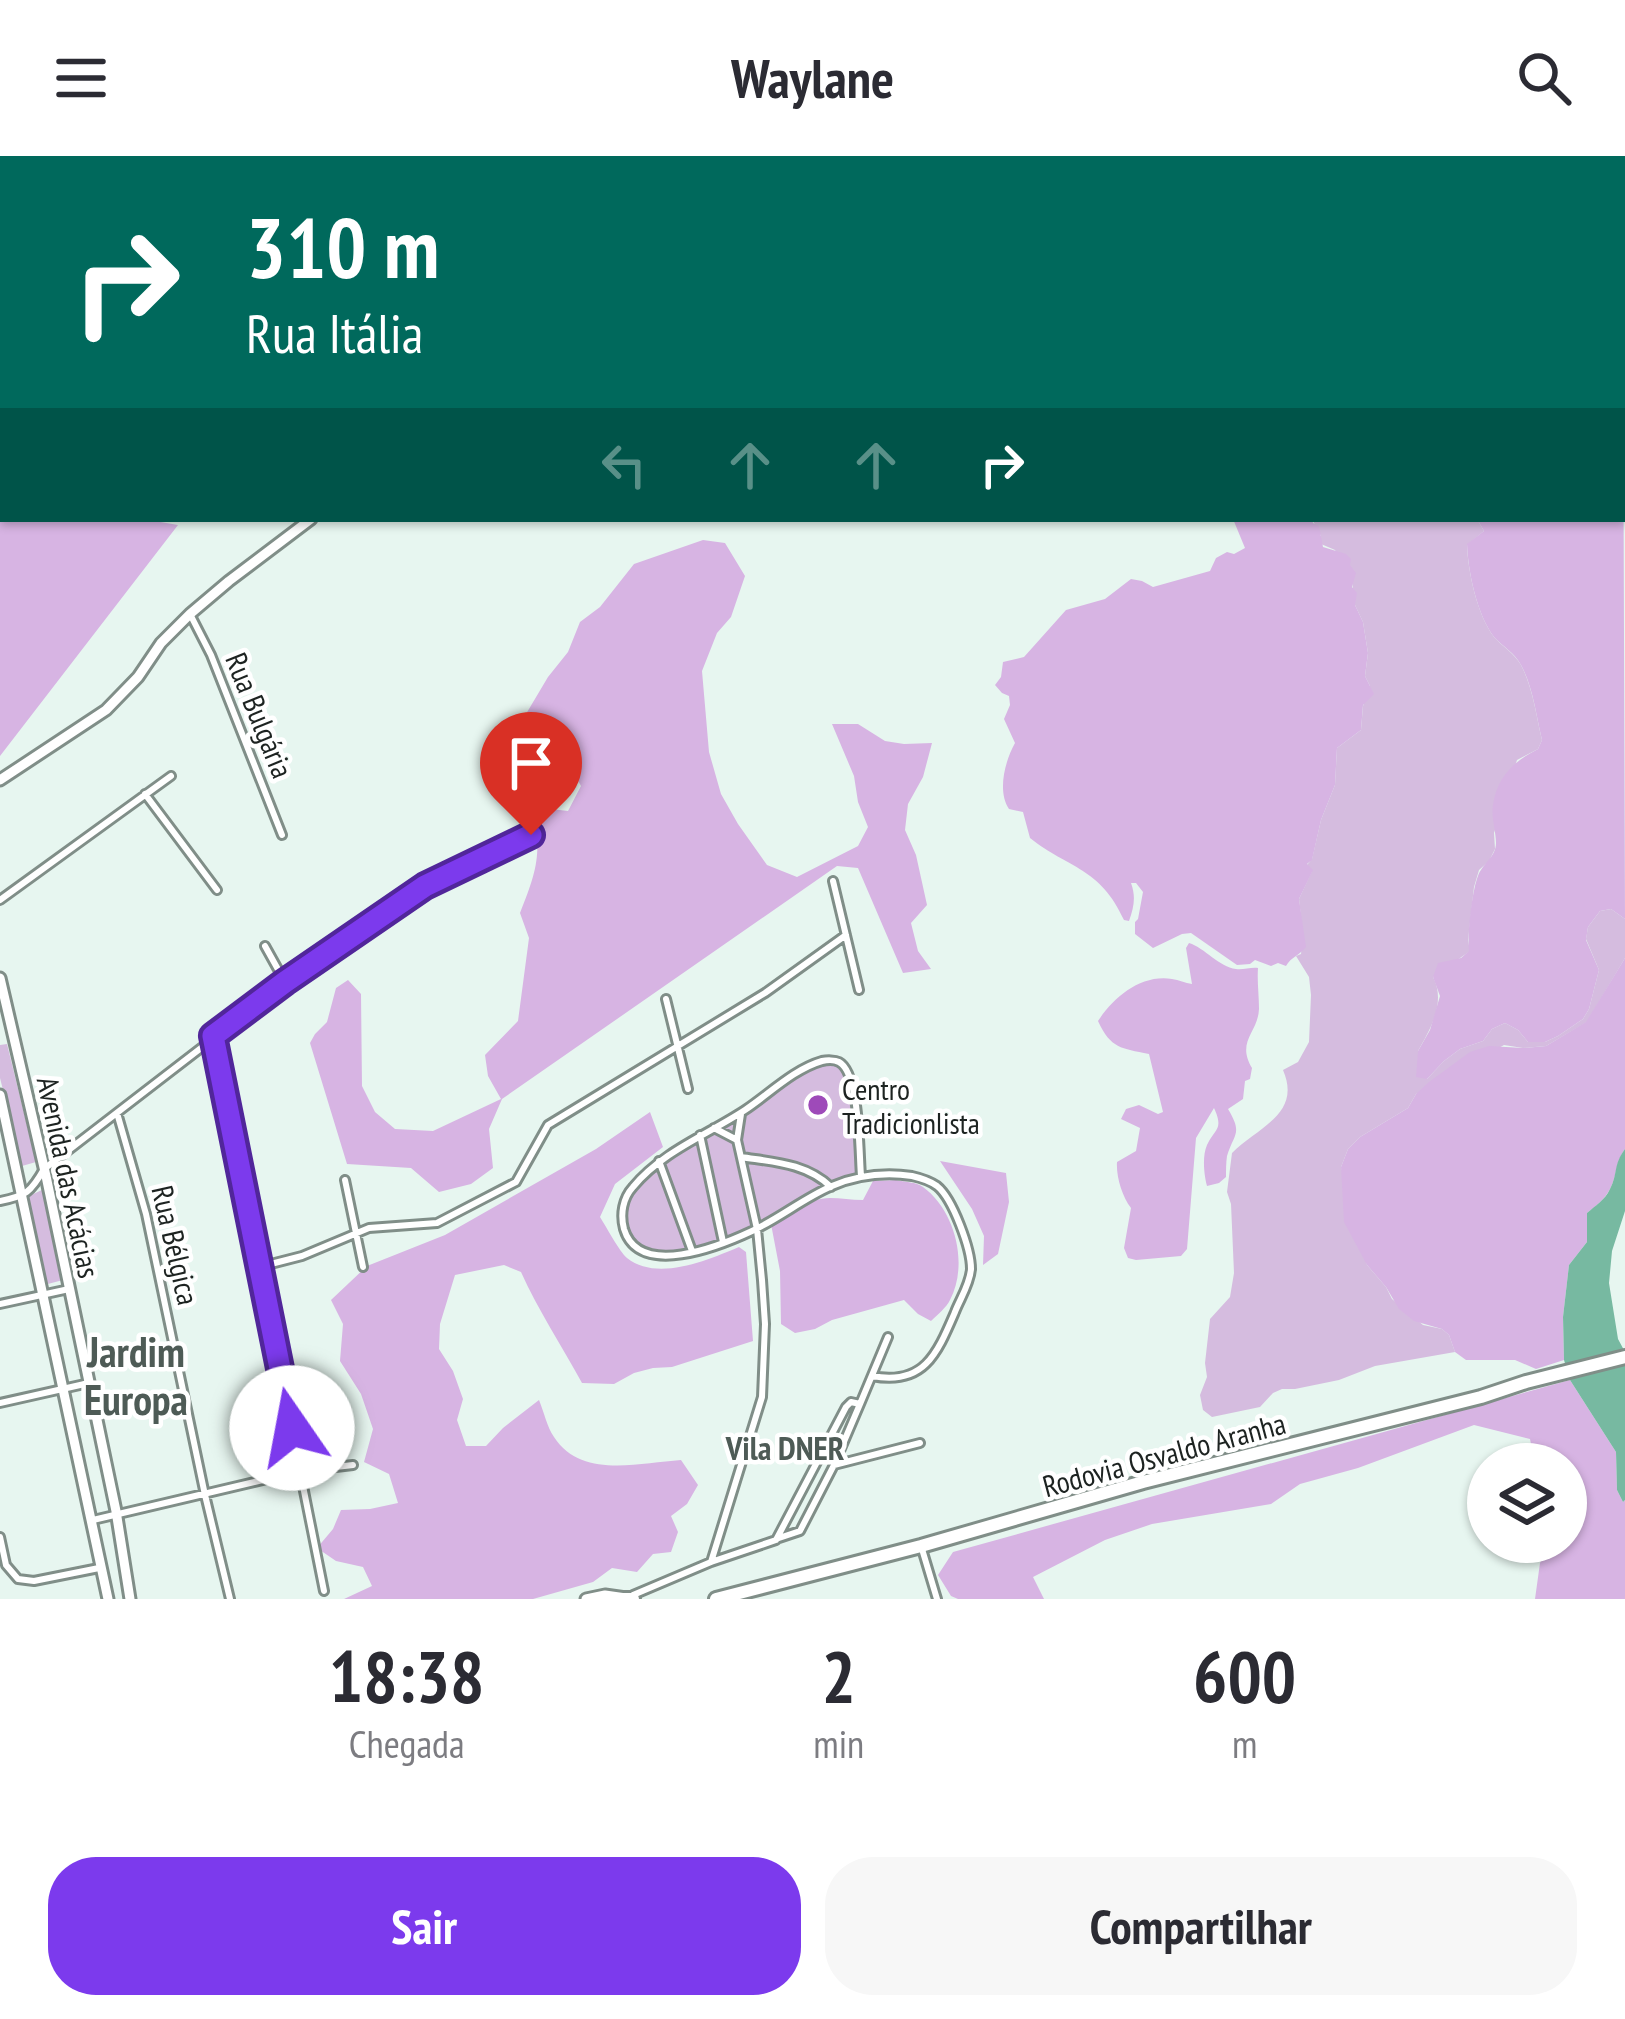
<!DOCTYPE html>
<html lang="pt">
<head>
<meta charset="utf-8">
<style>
  body { margin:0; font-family:"PT Sans Narrow",sans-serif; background:#f7f7f7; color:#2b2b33; height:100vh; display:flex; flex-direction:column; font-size:45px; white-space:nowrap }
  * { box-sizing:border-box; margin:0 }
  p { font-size:39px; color:#7c7c81 }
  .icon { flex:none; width:66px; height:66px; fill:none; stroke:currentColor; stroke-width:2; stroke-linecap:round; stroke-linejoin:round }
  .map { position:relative; height:1443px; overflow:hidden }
  .drawer { display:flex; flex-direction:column; background:#fff; flex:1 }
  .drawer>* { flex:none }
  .hud { position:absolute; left:0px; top:0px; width:1626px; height:366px; box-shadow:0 3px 9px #0004; background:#00695c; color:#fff; overflow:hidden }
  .tools { position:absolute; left:1467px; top:1287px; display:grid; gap:24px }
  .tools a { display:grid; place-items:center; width:120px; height:120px; border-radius:50%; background:#fff; box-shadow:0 3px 9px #0004; font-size:60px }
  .pin { position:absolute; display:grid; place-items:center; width:102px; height:102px; color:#fff; margin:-123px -51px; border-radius:50% 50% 50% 0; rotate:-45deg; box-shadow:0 0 12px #0007 }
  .pin .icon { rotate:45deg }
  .me { position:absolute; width:132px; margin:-66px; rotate:348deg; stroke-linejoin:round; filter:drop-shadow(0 0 9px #0008) }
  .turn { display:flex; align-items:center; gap:42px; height:252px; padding:0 48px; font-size:54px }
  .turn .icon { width:156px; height:156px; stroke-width:2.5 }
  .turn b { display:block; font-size:84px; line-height:102px }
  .lanes { display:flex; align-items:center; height:114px; padding:0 48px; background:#0003; justify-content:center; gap:60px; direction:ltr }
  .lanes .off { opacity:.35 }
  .eta { display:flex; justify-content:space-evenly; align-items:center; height:204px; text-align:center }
  .eta b { font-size:72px; font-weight:700; line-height:84px }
  .cta { display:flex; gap:24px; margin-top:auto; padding:24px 48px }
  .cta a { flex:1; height:138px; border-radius:48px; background:#7c3aed; color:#fff; font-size:48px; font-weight:700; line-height:138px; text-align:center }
  .cta a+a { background:#f7f7f7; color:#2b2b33 }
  header { display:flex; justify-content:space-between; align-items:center; height:156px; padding:0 48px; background:#fff; font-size:54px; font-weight:700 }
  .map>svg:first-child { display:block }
  .green { fill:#d5bcdf }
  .forest { fill:#d7b4e3 }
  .water { fill:#77b9a1 }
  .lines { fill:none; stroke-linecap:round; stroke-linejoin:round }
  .street-casing { stroke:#808e88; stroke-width:12 }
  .secondary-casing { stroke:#808e88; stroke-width:15 }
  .highway-casing { stroke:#808e88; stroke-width:18 }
  .street { stroke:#fff; stroke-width:6 }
  .secondary { stroke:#fff; stroke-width:9 }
  .highway { stroke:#fff; stroke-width:12 }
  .route-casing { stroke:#51269a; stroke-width:30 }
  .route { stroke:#7c3aed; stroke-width:21 }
  .poi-dot { fill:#9e4ab9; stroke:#fff; stroke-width:4.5 }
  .labels { text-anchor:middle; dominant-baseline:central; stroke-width:9; stroke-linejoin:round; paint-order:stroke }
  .street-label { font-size:30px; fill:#1d2321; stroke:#fff }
  .poi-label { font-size:30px; fill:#1d2321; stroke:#fff; text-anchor:start }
  .neighbourhood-label { font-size:33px; font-weight:bold; fill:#4e5b56; stroke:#fff }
  .district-label { font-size:42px; font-weight:bold; fill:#4e5b56; stroke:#fff }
</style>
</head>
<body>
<header><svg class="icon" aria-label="menu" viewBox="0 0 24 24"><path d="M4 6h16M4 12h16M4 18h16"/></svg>Waylane<svg class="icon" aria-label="search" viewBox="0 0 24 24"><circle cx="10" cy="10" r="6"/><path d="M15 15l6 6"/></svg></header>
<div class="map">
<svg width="1625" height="1443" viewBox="0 0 1625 1443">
  <rect width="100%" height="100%" fill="#e7f6f0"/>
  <path class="green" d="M1312,363h165l7,12 -17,14c1,27 10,70 27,92 9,10 20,16 27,28 12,23 15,50 21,75l-4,9 -21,11 -23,73 1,16 -6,12 -10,9 -5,17 -6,53 2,11 -37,26c13,25 -2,51 -15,74l9,28 17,-18 16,-12 23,-8 9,-12 13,-6 13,7 10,12h17l13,-6 25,-17 6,-10 10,-39 -13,-31 2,-12 12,-16 11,-2 14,10v39l-38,64 -41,24 -23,2 -19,-3 -88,49 -8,14 -48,29 -12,12 -7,18 26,98 19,22 6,12 31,26 19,4 7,6 6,17 -80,14 -36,14 -44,9h-13l-9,4 -13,14 -48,10 -9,-7 -3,-15 7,-18 -2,-14 5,-44 20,-22 4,-24 -3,-69 -4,-12 5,-39c26,-26 70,-39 51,-83l15,-8 11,-20 2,-47 -2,-18 -13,-21 5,-2 2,-19 -4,-36 13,-28 -5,-6 5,-6 9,-39 14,-35 2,-37 24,-18 2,-24 7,-20 -5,-10 3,-23 -5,-31 -8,-17 -3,-24 -17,-31 -14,-6v-8z
    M7,888l29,118 -14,4 -22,-88v-33z
    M836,904l15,21 10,95 -30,11 -74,42 -34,13 -49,14 -41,-9c-4,-11 -12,-26 -11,-37 3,-40 142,-116 179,-139l21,-10z
    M44,1033l19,91 -19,5 -17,-88z"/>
  <path class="forest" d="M1623,196l2,567 -14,-10 -11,2 -12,16 -2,13 13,30 -10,39 -6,10 -25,17 -13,6h-17l-10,-12 -13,-7 -13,6 -9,12 -23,8 -16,12 -17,18 -11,-2 2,-26 12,-21 10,-34 -7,-19 5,-14 23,-5 8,-7c-2,-16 3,-60 9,-75 4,-12 18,-19 18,-33 0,-12 -5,-25 -3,-38 4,-28 21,-44 45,-56l4,-9c-6,-25 -9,-53 -21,-75 -7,-13 -18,-18 -27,-28 -17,-22 -26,-65 -27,-93l17,-13 -7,-12h146z
    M46,363h97l35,6 -178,231v-235z
    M1233,363h79l1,4 6,3 4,21 23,7 5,5 -1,6 6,8 -4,14 5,6 -2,12 8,17 5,31 -3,23 9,18 -11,11 -2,25 -24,18 -2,37 -14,35 -9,40 -5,4 6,6 -14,29 7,48c-6,8 -15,10 -20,19l-8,-3 -7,3 -16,-6 -5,4 -13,1 -46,-32 -9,1 -29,14 -18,-14v-12l3,-3 5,-27 -7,-9h-5c5,14 3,24 -2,38l-5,-1c-24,-53 -55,-51 -94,-82l-7,-26 -14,-3c-12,-18 -4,-48 6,-66l-11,-24 6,-14 -1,-9 -7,-3 -7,-8 6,-8 2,-15 21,-5 42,-47 39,-11 26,-20 11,2 11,6 57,-16 6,-13 11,-6 7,2 11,-6z
    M703,384l22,3 20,33 -14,41 -14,16 -15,38 7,81 12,42 17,30 29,41 30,12 61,-31 10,-19 -10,-25 -4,-26 -22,-52h26l27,17 19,3 28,-1 -9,34 -15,27 -3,26 11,25 11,50 -16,18 7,28 13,18 -28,4 -45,-105 -21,-2 -335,233 -13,30 4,39 -22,16 -32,8 -28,-24 -64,-4 -37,-121 5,-9 12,-12 9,-34 12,-8 13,14 1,92 13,26 20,17 38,2 68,-32 -13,-23 -3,-21 33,-34 11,-83 -9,-25c17,-43 22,-59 13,-106l35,4 13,-25c-17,-31 -19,-42 -55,-51v-21l22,-37 20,-25 12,-30 20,-15 34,-43z
    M1189,787c16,5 30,24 47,26 7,1 15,-2 22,-1 -1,13 1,27 1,41 -1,24 -23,32 -7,59l-2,11 -5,2 -2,18 -15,10c15,25 6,24 -1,47 -1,7 -1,14 -1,21l-7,6 -12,3c-3,-11 -5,-30 0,-41 8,-17 17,-15 7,-37l-18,30 -9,111 -6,7 -45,4 -8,-2 -4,-10 7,-40c-9,-12 -15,-32 -14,-46l19,-11 4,-23 -19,-9 5,-10 13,-4 19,9 5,-2 -14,-58c-28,-6 -38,-5 -51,-33 16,-24 43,-47 74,-42 7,1 13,4 20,5l-6,-36z
    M1625,802v191c-11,16 -7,25 -15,40 -5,10 -14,17 -23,24v29l-18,23 -6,52 1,43 -28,9 -21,-9h-49l-11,-8 -6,-17 -7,-6 -28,-8 -15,-12 -13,-22 -19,-22 -23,-43 -3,-55 7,-18 12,-12 48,-29 8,-14 13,-12 41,-30 19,-6 34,2 23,-2 40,-24z
    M650,956l13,35 -48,37 -15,33c7,11 19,34 27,41 30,24 81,2 112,-11l7,5 7,89 -81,26 -19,1 -19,5 -20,11 -32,-1c-20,-37 -44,-73 -61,-111l-17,-7 -49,10 -15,49 -1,25 14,22 10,28 -6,21 9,26h20l17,-18 36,-28c5,12 8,27 15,37 27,42 84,26 127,23l17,25 -11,19 -16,12 7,16 -7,20 -18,2 -16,18 -25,-4 -19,14 -60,17h-189l28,-13 -9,-19 -27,-6 -19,-13 16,-19 8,-19 29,-1 28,-6 -9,-29 -25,-12 9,-33 -12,-35 -21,-33 3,-37 -12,-24 36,-34 78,-31 151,-86z
    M940,1005l66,12 3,29 -11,52 -15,11 1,-29 -12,-27z
    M896,1024c9,2 20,2 27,7 32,23 46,77 27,113 -4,8 -12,14 -19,21l-13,-7 -14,-14 -72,20 -17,9 -20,4 -14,-9 -1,-53 -9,-47c17,-10 38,-26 59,-26 11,0 21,2 33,2l10,-19z
    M1570,1224l46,72 1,38 6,12 2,-2v99h-90l5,-36 10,-21h16v-78h-31l-5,-25 -56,-14 -116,43 -58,16 -29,20 -119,20 -47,16 -72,37 11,22h-86l-7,-3 -13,-21 15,-23z"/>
  <path class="water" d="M1625,993v62l-13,40 -3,32 9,56 7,13v148l-2,2 -6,-12 -1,-38 -46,-72 -6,-20 -1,-43 6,-52 18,-23v-29c8,-7 18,-13 23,-24 8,-15 3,-24 15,-40z"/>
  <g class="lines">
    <g class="street-casing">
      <path id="street" d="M112,0l1,3
        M243,0v3
        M661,0l4,3
        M648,3l4,-3
        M0,59l3,17
        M0,354h3
        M190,458l21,41 71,180
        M145,638l72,96
        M833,725l26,109
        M0,744l171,-124
        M265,790l20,36
        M666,843l22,90
        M213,880l111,555
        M117,957l29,101 59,281 25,104
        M714,972l23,12
        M700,979l23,107
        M741,1001c32,5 65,6 90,30
        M659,1005l33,90
        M861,1020c-2,-23 -1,-103 -22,-114 -4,-2 -12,-2 -17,-1 -28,8 -53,33 -77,49 -38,25 -82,41 -112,77 -10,11 -13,27 -9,42 15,50 96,17 128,2 28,-13 52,-33 80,-45 26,-11 52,-14 80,-10 9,2 18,5 25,10 16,13 34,63 34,83 -1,15 -11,30 -16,43 -18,42 -31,74 -83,64
        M345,1024l18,87
        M0,1045c26,-5 31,-9 44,-32l257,-198 125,-85 105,-51
        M259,1111l43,-11 67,-28 68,-5 79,-41 32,-57 217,-132 81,-58
        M0,1148l69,-15
        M0,1247l89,-20
        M834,1309l86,-22
        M93,1364l208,-49 52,-6
        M0,1381l6,28 12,14 16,2 65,-13
        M779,1382l21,-7 34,-66 26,-61
        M922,1393l15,50
        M711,1406l51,-165 3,-73 -3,-44 -5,-51 -20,-89 4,-26
        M633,1439l78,-33 65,-22 70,-133 5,-5 9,2 28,-67"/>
    </g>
    <g class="secondary-casing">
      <path id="secondary" d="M631,0l2,3
        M0,624l106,-70 32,-33 23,-34 29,-29 39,-33 82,-62
        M0,822l46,198 70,335 14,88
        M0,939l108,504
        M586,1443l19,-4 21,3"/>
    </g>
    <g class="highway-casing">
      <path id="highway" d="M624,1443h9
        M716,1443l205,-53 222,-64 338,-85 45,-15 99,-25"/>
    </g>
    <use href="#street" class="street"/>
    <use href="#secondary" class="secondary"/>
    <use href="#highway" class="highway"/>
  </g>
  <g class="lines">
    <g class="route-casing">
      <path id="route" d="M292,1272l-79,-392 72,-54 140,-96 106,-51"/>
    </g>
    <use href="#route" class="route"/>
  </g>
  <circle class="poi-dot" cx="818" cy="949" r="12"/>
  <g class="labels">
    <g class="street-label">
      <text transform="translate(260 559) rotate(68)">Rua Bulgária</text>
      <text transform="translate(69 1021) rotate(78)">Avenida das Acácias</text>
      <text transform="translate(176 1089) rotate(77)">Rua Bélgica</text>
      <text transform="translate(1164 1298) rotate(-15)">Rodovia Osvaldo Aranha</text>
    </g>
    <g class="poi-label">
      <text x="842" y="932">Centro<tspan x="842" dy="34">Tradicionlista</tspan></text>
    </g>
    <g class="neighbourhood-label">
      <text x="785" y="1291">Vila DNER</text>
    </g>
    <g class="district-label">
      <text x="136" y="1195">Jardim<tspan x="136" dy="48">Europa</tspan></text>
    </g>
  </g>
</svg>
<div class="tools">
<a><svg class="icon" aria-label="layers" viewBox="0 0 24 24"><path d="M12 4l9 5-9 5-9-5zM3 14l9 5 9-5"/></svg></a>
</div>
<div class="pin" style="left:531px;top:679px;background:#d93025"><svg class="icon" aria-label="arrive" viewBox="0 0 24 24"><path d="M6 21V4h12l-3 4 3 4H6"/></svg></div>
<svg class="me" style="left:292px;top:1272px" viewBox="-20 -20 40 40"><circle r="19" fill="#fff"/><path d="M0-13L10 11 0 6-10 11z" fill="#7c3aed"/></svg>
<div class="hud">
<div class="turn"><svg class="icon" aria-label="right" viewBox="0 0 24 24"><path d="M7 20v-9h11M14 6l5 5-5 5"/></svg><div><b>310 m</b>Rua Itália</div></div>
<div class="lanes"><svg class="icon off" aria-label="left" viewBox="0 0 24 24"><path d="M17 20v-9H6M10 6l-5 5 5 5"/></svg><svg class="icon off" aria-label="ahead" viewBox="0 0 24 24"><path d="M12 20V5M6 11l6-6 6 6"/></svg><svg class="icon off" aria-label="ahead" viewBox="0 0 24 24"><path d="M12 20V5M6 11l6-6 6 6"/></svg><svg class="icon" aria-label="right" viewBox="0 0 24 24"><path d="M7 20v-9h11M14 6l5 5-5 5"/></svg></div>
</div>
</div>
<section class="drawer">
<div class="eta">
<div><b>18:38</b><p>Chegada</p></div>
<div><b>2</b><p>min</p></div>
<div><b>600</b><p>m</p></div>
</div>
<div class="cta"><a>Sair</a><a>Compartilhar</a></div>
</section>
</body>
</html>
